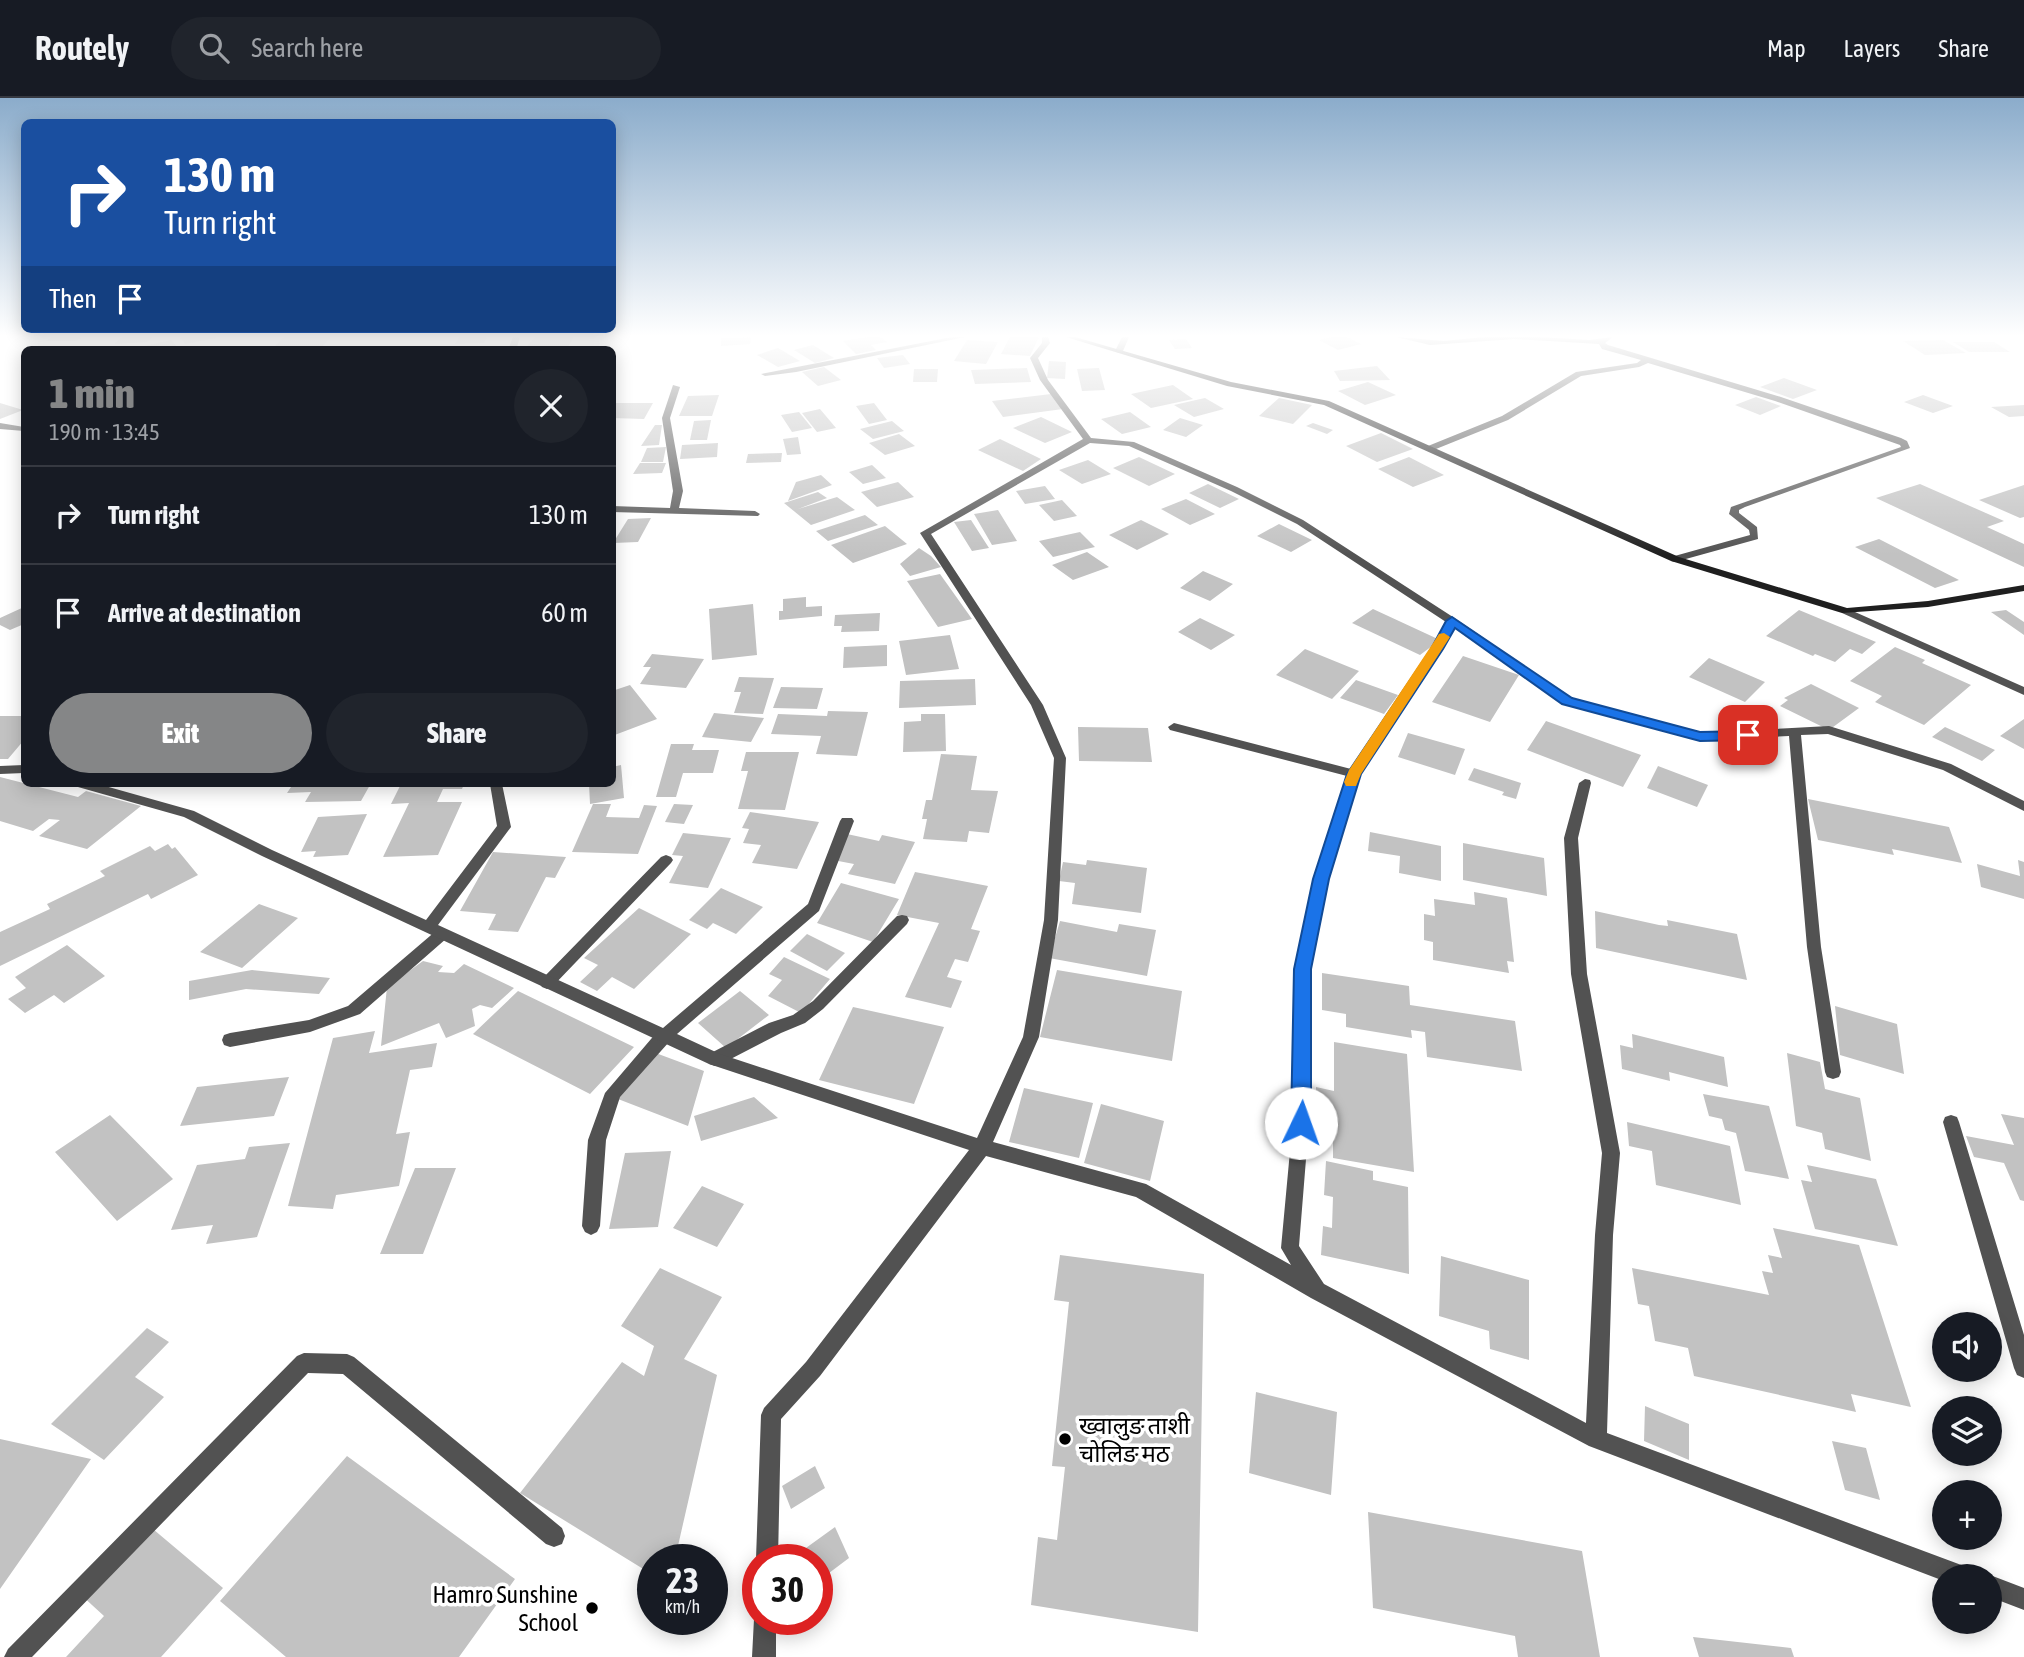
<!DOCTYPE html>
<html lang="en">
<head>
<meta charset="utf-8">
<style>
  body { margin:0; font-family:"Asap Condensed","Noto Sans Devanagari",sans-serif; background:#20242c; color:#f1f3f6; height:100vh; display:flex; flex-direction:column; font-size:26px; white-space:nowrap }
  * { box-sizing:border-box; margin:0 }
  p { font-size:23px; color:#9ea1a6 }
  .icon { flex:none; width:38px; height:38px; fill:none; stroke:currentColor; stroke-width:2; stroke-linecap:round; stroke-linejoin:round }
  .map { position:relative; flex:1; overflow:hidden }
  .drawer { position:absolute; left:21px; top:248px; width:595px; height:441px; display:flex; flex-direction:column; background:#171b24; border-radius:10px; box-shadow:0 4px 18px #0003 }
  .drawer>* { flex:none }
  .banner { position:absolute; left:21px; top:21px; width:595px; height:214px; border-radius:10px; box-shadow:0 4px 18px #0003; background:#1a4fa0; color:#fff; overflow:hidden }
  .fabs { position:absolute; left:1932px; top:1214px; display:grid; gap:14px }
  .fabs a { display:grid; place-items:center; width:70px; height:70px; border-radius:50%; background:#171b24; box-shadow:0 4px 18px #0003; font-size:35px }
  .speed { position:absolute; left:637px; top:1446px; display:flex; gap:14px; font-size:35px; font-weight:700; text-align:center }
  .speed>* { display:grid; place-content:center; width:91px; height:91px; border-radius:50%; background:#171b24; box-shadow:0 4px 18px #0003; line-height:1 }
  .speed small { font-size:18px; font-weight:400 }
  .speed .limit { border:10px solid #d22; background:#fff; color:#111 }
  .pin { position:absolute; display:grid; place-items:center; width:60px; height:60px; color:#fff; margin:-30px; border-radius:14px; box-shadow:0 4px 10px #0006 }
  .me { position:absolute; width:77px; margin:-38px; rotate:3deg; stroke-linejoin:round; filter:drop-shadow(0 0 5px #0008) }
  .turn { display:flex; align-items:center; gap:24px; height:147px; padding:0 28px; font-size:32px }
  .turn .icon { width:91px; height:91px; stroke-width:2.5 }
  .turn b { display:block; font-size:49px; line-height:60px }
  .then { display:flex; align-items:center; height:66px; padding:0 28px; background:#0003; gap:14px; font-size:26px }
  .round { display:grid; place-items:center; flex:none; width:74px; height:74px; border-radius:37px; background:#20242c }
  .overview { display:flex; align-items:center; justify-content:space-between; height:119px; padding:0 28px }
  h1 { font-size:42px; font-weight:800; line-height:52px; color:#858687 }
  .action { display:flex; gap:14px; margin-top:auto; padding:14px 28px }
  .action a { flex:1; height:80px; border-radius:42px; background:#858687; color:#fff; font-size:28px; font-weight:800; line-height:80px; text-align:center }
  .action a+a { background:#20242c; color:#f1f3f6 }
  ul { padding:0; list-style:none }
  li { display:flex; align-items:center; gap:21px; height:98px; padding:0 28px; border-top:2px solid #363941 }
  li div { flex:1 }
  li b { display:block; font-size:26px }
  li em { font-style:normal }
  header { display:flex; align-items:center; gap:42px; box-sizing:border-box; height:98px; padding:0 35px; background:#171b24; border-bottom:2px solid #363941 }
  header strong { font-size:33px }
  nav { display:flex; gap:38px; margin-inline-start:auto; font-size:24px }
  .search { width:490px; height:63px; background:#20242c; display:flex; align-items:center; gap:18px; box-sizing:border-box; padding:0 24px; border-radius:38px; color:#9ea1a6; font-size:26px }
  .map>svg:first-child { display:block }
  .building { fill:#c2c2c2 }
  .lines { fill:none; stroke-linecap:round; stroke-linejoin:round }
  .lane { fill:#525252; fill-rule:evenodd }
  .street { fill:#525252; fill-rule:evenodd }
  .secondary { fill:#1f1f1f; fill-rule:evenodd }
  .route { fill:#1a73e8; stroke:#114b97; stroke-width:2 }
  .slow { fill:#f59e0b }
  .poi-dot { fill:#000; stroke:#fff; stroke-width:2.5 }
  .labels { text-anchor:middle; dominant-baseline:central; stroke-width:7; stroke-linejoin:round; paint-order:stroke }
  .near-poi-label { font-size:24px; fill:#000; stroke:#fff; text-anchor:start }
</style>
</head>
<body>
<header>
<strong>Routely</strong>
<div class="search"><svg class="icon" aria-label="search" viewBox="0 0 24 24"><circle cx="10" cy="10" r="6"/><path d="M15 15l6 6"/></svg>Search here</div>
<nav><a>Map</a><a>Layers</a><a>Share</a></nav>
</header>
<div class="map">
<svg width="2024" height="1559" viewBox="0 0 2024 1559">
  <rect width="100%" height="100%" fill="#fff"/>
  <path class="building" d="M52,239h30l-6,4h-30z
    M122,239h31l-6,5 -33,2z
    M180,239h36v1l-31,6z
    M284,239h47l-9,10 -50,2z
    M459,239h28l-3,6 -29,1z
    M535,239h39l-8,13h-42z
    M751,239l-1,7 -29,2v-8z
    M867,239h13l7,5 -16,3 5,5 -20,4 -13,-13z
    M1010,239h29l-9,19 -29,-2z
    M1331,239h16l14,7 -23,6 -19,-10z
    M1186,241l6,9 -17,1 -6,-9z
    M171,242l9,10h-49v-1z
    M967,242l31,2 -12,22 -32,-3z
    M1943,242l23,13 -41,2 -22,-14z
    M1953,244h41l16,10h-41z
    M813,247l21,13 -19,5 -21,-13z
    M778,250l22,13 -22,6 -21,-12z
    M903,257l7,9 -26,4 -7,-10z
    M1049,263l17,1 -1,17 -18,-1z
    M1377,268l13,14 -50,1 -6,-10z
    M824,269l17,13 -23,6 -16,-14z
    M1027,270l4,14 -56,2 -4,-14z
    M1099,270l6,22 -23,1 -5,-22z
    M914,271h24l-1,13h-24z
    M1784,280l33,12 -24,9 -33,-12z
    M1368,284l28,13 -31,10 -27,-14z
    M1173,287l20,14 -42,9 -20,-14z
    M1051,296l12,15 -60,8 -11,-16z
    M719,297l-7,21h-33l9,-20z
    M1923,297l30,11 -20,7 -29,-11z
    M1756,299l25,9 -21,9 -25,-10z
    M1205,300l19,11 -30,8 -20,-12z
    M1279,300l33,7 -19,19 -34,-8z
    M0,305l23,7 -23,9z
    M612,305h41l-9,16 -32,-1z
    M874,305l13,17 -18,4 -13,-18z
    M2024,307v11l-15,1 -18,-10z
    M820,311l16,19 -19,4 -15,-19z
    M799,314l13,16 -20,4 -11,-17z
    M1130,314l21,15 -29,7 -21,-15z
    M1041,319l31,15 -27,11 -32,-15z
    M1180,320l23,7 -17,12 -23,-7z
    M711,322l-4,20h-17l4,-19z
    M892,323l12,10 -31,8 -13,-10z
    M1313,325l20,7 -6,4 -21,-8z
    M655,327h7l-3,20 -18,1z
    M1381,335l32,16 -36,13 -31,-16z
    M899,336l16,12 -30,9 -16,-12z
    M798,339l3,17 -14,1 -4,-16z
    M1000,341l41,20 -18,12 -45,-21z
    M718,345l-1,14 -37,2 2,-14z
    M666,349l-3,15h-22l6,-14z
    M782,355l-1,9 -35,1 2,-9z
    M1139,359l36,17 -26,12 -36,-18z
    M1409,359l35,18 -31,12 -35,-18z
    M1088,362l23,14 -29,10 -23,-14z
    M640,365h26l-4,10 -29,1z
    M872,367l14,13 -23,6 -14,-12z
    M821,377l11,10 -44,16 8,-19z
    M898,384l16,15 -37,10 -16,-15z
    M1208,386l31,15 -19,9 -31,-15z
    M1920,386l84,37 -17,6 37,17v23l-148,-69z
    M2024,387v32l-4,1 -41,-18z
    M1045,388l10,13 -30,5 -9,-13z
    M818,394l9,6 -29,11 39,-12 18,13 -44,15 -27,-22z
    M1186,401l29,15 -25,11 -29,-16z
    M1062,402l15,16 -23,5 -15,-16z
    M998,412l19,31 -25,4 -18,-31z
    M865,417l13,10 -50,16 -12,-10z
    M651,420l-13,24 -25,1 15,-24z
    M971,422l18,28 -17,3 -18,-29z
    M1141,422l28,14 -32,16 -28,-15z
    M1279,426l33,16 -21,12 -34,-16z
    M885,428l22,18 -54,19 -22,-18z
    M1080,434l15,15 -42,10 -14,-16z
    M1879,441l80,41 -24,8 -80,-41z
    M919,450l12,8 10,11 -31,9 -10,-12z
    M1087,454l22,15 -36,13 -21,-15z
    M1203,473l30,13 -23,17 -30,-13z
    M940,476l32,45 -34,8 -31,-46z
    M806,499v10l16,-1v10l-43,4v-9h4v-12z
    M753,506l4,51 -45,5 -3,-51z
    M24,509v17l-14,6 -10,-5v-7z
    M1373,511l67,31 -20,15 -68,-32z
    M1799,512l77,32 -14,12 -12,-5 -15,13 -20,-8 -2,2 -47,-20z
    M2006,512l18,12v13l-33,-23z
    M880,515l-1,18 -38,1 1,-6h-8l1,-11z
    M1200,520l35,17 -24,15 -33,-18z
    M950,537l9,34 -53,6 -7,-34z
    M887,547v21l-44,2 1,-21z
    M1895,549l30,13 -3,3 49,22 -47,40 -49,-23 7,-6 -32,-15z
    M1305,551l54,22 -27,28 -56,-24z
    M652,556l52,5 -18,29 -46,-4 11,-17h-8z
    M1463,558l56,19 -29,47 -58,-20z
    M1709,560l56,24 -20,20 -56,-25z
    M739,579l35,1 -11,36 -29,-1 7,-21h-7z
    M975,581l1,26 -77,3 1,-27z
    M1356,582l42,15 -14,19 -44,-16z
    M1811,586l48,24 -30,22 -49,-24 8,-6 -4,-2z
    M630,587l27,34 -45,17v-45z
    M781,589l42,1 -6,21 -44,-1z
    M828,613l40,1 -11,44 -41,-2 5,-18 -50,-2 7,-20 49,2z
    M714,615l50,5 -13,24 -49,-5z
    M921,616h24l1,37 -43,1 1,-30 17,-1z
    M0,618h24v24l-16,19h-8z
    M2024,621v30l-24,-13z
    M1546,623l95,34 -18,32 -96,-37z
    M1078,629l70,1 4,34 -73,-1z
    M1945,629l50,23 -13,11 -50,-24z
    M1408,635l57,16 -10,26 -57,-18z
    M671,646h23l-2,6h27l-6,23h-30l-7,24h-20z
    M746,654h53l-14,58 -47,-1 10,-38h-7z
    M941,656l36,2 -6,34 27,1 -9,42 -20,-2 -2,11 -44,-3 4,-20h-5l4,-19h6z
    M621,667l3,33 -34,6 -1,-20h23v-17z
    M1658,668l50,19 -11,22 -50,-19z
    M1474,670l47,15 -5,16 -14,-4 2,-3 -36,-12z
    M0,679l78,20 8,-6 55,15 -54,43 -48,-13 21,-16 -11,-1 -16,12 -33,-10z
    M293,686l51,1h26l-9,16 -56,1 6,-10 -24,1z
    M401,686h63l-2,5h-19l-6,13h25l-24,53 -55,2 26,-54 -18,1z
    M1808,701l141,28 13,36 -70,-14 2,6 -76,-15z
    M593,706h18l-5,13 33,1 5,-13 13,1 -19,48 -66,-2z
    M674,706l19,1 -9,19 -19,-2z
    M750,714l69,10 -22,47 -45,-6 9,-18 -18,-2 6,-14 -7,-1z
    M367,716l-19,41 -35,2 3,-6 -15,1 17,-35z
    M1370,734l71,14v35l-42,-8 1,-17 -32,-5z
    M683,735l48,5 -23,50 -39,-5 14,-27 -11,-1z
    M847,736l32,7 3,-6 33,7 -20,42 -47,-10 6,-10 -21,-4z
    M1463,745l81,15 3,38 -84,-16z
    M168,746l4,5 3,-2 23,28 -47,24 -3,-5 -148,72v-34l50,-23 -3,-5 58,-28 -5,-5 50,-25 5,5z
    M493,754l73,5 -11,21 -9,-1 -28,55 -30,-2 8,-16 -36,-3z
    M1087,762l60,8 -6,45 -69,-9 3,-21 -16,-2 4,-19 23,3z
    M2018,762l6,2v37l-43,-12 -4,-23 43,12z
    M915,774l73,14 -17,43 9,2 -12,31 -13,-3 -8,18 15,4 -11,27 -46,-11 34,-74 -42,-8z
    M841,785l58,16 -26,43 -56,-19z
    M721,790l42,19 -27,27 -23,-11 -6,6 -18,-9z
    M1474,794l33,6 7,64 -7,-1 2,12 -76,-13v-18l-9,-2v-26l11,2 -1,-17 41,6z
    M259,806l39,14 -56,50 -42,-16z
    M639,810l52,26 -57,55 -22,-12 -15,14 -17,-9 18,-17 -14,-7z
    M1595,813l64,14 9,1 -1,-6 70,14 10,46 -151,-32z
    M1060,823l57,11 2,-8 37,6 -9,46 -98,-18z
    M807,836l38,19 -18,18 -37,-20z
    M67,847l38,31 -41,27 -10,-8 -29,18 -17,-14 18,-11 -11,-11z
    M784,859l46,22 -29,34 -33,-17 14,-16 -13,-6z
    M423,863l20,5 -5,6 16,1 10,-9 50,24 -22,20 -12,-3 -8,4 3,17 -29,12 -7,-15 -58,23 6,-59z
    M252,872l78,8 -11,16 -73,-5 -57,11v-19z
    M1057,872l125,21 -10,70 -132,-24z
    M1322,875l87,13 1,19 105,16 7,50 -95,-14 -2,-25 -14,-2 1,8 -66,-11v-13l-24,-4z
    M518,893l116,56 -44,47 -117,-60z
    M740,893l29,24 -43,33 -28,-25z
    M1835,908l62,18 7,50 -64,-19z
    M853,909l91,20 -30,77 -95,-24z
    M375,933l-6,22 68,-10 -5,24 -22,3 -14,64 14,-2 -11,54 -63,9 -3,14 -45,-3 45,-168z
    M1632,936l92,23 4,30 -59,-15 1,9 -48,-12 -2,-24 13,3z
    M1334,944l73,12 7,118 -81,-14v-40l-17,-3v-28l18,4z
    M653,954l51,19 -16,55 -70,-27z
    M1787,955l33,9 5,27 35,9 11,63 -46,-12 -3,-16 -26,-7z
    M289,979l-15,39 -94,10 17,-39z
    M1024,990l69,15 -14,55 -70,-16z
    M1703,996l66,12 20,73 -44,-8 -9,-38 -11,-3 -3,-11 -13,-3z
    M754,999l24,21 -77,23 -7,-25z
    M1101,1006l63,17 -14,60 -66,-18z
    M2001,1016l23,4v83l-4,-1 -16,-37 -30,-6 -8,-21 48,9z
    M110,1017l63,64 -56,42 -62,-69z
    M1627,1024l103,24 11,59 -85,-20 -4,-34 -23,-5z
    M290,1045l-33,94 -51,7 7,-19 -42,5 26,-65 48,-6 4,-12z
    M671,1053l-13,76 -49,2 16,-76z
    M1326,1063l47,10v9l35,7 1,87 -88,-19 2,-29 9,2 1,-31 -9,-2z
    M1807,1067l69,14 22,67 -83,-17 -14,-49 11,2z
    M415,1070h41l-33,86h-43z
    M702,1088l42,18 -27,43 -44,-19z
    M1773,1130l86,17 52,162 -60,-13 5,18 -162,-36 -6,-28 -33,-7 -6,-35 -11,-2 -6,-36 137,27 -7,-24 11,2 -5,-18 14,3z
    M1060,1157l144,19 -6,358 -167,-27 7,-68 19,3 8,-73 -13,-1 17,-164 -15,-2z
    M1441,1158l88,24v80l-39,-11 -1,-18 -50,-15z
    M660,1170l62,29 -38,62 33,16 -42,184h-22v16l-133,-82 102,-131 22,14 10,-30 -33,-20z
    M147,1230l22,14 -34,35 29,20 -60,63 -53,-36z
    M1256,1294l81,20 -6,83 -82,-22z
    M1645,1308l44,18v36l-45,-19z
    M0,1341l91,20 -91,130z
    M1832,1343l34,7 14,52 -35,-10z
    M347,1358l168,123 -56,78h-173l-66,-56z
    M815,1368l10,22 -34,21 -9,-23z
    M1368,1414l214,39 18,106h-82l-3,-21 -142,-28z
    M147,1426l76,64 -62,69h-95l38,-41 -24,-22z
    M835,1429l14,31 -32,24v-23h-14l-4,-6z
    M1693,1539l98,11 3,9h-95z"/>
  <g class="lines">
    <path class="lane" d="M666,757l5,2 2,3 -2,3 -119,124 -5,2 -5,-2 -3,-4 3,-4 119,-122z
      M902,817l5,1 2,4 -2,4 -84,85 -18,14 -24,10 -60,31 -6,2 -6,-2 -2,-5 2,-5 60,-31 24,-8 20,-14 84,-85z
      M442,830l5,2 2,4 -2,4 -87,76 -50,18 -80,15 -6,-2 -2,-5 2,-5 6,-2 79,-13 39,-14 89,-76z
      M663,932l6,2 2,5 -2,5 -49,55 -14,43 -6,86 -3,6 -6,3 -6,-3 -3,-6 6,-86 17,-47 52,-61z
      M304,1255l43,1 7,3 208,171 3,8 -3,8 -8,3 -8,-3 -203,-170 -35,-1 -276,284h-28l4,-8 289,-293z"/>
    <path class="street" d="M513,239h7l-4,13h-8z
      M952,239h13l-169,35 -31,4 -4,-2z
      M1042,239h6l2,6 -12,15 10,22 43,58 43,4 103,45 66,33 153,99 115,79 129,35 129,-7 122,38 73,37v10l-81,-41 -115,-36 -27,1 20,212 20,125 -2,5 -6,2 -6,-2 -2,-5 -18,-125 -18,-211 -89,5 -137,-37 -109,-77 -11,22 -83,125 -31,105 -18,90v128l-12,149 25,38 262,139 9,-188 7,-82 -31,-179 -7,-136 15,-55 6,-4 5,1 1,3 -13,55 9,136 33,179 -7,82 -6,198 357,133 8,3 3,8h-31v4l-355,-135 -278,-148 -175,-101 -150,-41 -166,220 -39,43 -3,140h-20v4l-2,-4 5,-144 3,-7 42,-46 163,-212 -260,-86 -447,-208 -78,-39 -106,-30 -1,-3h21l96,27 78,39 154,70 71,-94 -7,-42h12l9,43 -73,98 225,103 145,-124 32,-83 2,-3h10l2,3 -35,90 -142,123 43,20 257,84 46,-101 21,-117 10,-162 -23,-53 -111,-172 163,-94 -43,-59 -10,-22 12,-15zM1090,345l39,3 102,45 66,33 149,98 -15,27 -80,120 -177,-46 -6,4 2,3 177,46 -32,103 -20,90v128l-14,151 10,17 -145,-81 -153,-42 46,-105 19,-117 8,-162 -23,-53 -112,-171z
      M1122,239h7l-6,14 -4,2 -4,-2z
      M1396,239l48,4 40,-4h55l51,3 23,-3 -8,6 3,2 173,52 120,41 6,3 3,7 -165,59 -6,3v3l18,14 1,12 -83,23 -4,-1v-4l79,-22 -1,-5 -20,-16 2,-7 170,-60 -1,-2 -125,-44 -127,-38 -9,4 -58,9 -73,44 -77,31 -4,-3 1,-2 74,-30 74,-44 61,-9 4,-3 -39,-11 -3,-5 -85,-5 -84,6z
      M673,287l7,2 -10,31 13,73 -4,17 76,3 5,3 -2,2 -146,-4v-6l58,2 3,-17 -11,-73z
      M0,325l24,4v4l-24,-2z
      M1846,510l178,79v8l-182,-82v-4z
      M24,667v8l-24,1v-8z
      M1951,1017l6,2 2,5 65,213v43l-7,-3 -3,-7 -71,-246 2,-5z
      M1990,1477l34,13v22l-34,-13v-20h-5z
      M757,1513l1,8h18v38h-24l2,-38z"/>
    <path class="secondary" d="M1066,239h9l156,45 98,19 350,156 168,51 81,-7 96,-16v6l-96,16 -86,6 -171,-52 -347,-156 -97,-19z"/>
  </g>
  <linearGradient id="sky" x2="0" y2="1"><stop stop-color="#8baccb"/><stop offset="0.52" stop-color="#fff"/><stop offset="1" stop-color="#fff" stop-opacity="0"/></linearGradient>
  <rect width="2024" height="457" fill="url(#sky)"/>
  <path class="route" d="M1452,519l120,81 128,34 48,-1 7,4 -7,5 -48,1 -138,-37 -107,-76 -12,21 -82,125 -32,105 -18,90v154l-3,6 -7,2 -7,-2 -3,-6 3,-154 19,-90 34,-105 84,-125 15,-28z"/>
  <path class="slow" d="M1444,535l6,4 -89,137 -5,12h-10l-2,-4 5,-12 90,-136z"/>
  <g class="poi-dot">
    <circle cx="1065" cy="1341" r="7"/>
    <circle cx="592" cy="1510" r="7"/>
  </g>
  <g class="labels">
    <g class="near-poi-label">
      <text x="1079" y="1327">ख्वालुङ ताशी<tspan x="1079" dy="28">चोलिङ मठ</tspan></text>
      <text x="578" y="1496" text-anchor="end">Hamro Sunshine<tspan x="578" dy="28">School</tspan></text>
    </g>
  </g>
</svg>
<div class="fabs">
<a><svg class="icon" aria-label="sound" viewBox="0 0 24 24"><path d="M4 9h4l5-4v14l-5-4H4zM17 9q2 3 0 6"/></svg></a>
<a><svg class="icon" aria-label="layers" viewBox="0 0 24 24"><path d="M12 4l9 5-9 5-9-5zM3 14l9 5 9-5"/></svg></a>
<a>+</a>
<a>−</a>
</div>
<div class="speed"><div>23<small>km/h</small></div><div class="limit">30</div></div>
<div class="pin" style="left:1748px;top:637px;background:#d93025"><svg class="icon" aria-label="arrive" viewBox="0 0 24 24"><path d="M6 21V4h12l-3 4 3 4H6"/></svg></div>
<svg class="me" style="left:1301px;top:1025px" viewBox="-20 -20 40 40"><circle r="19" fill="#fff"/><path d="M0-13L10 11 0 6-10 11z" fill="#1a73e8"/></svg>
<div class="banner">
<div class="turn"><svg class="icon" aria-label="right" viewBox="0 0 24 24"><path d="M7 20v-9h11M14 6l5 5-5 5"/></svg><div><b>130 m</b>Turn right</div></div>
<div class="then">Then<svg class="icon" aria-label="arrive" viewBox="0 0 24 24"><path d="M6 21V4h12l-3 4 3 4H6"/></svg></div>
</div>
<section class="drawer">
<div class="overview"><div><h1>1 min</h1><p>190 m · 13:45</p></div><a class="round"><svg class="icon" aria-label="close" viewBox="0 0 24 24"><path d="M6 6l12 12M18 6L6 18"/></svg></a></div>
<ul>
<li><svg class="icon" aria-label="right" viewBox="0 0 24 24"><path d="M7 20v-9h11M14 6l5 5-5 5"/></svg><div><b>Turn right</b></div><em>130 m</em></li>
<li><svg class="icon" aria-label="arrive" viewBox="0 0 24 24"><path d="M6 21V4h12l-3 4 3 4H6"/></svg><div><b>Arrive at destination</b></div><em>60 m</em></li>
</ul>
<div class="action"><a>Exit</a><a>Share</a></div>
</section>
</div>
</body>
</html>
